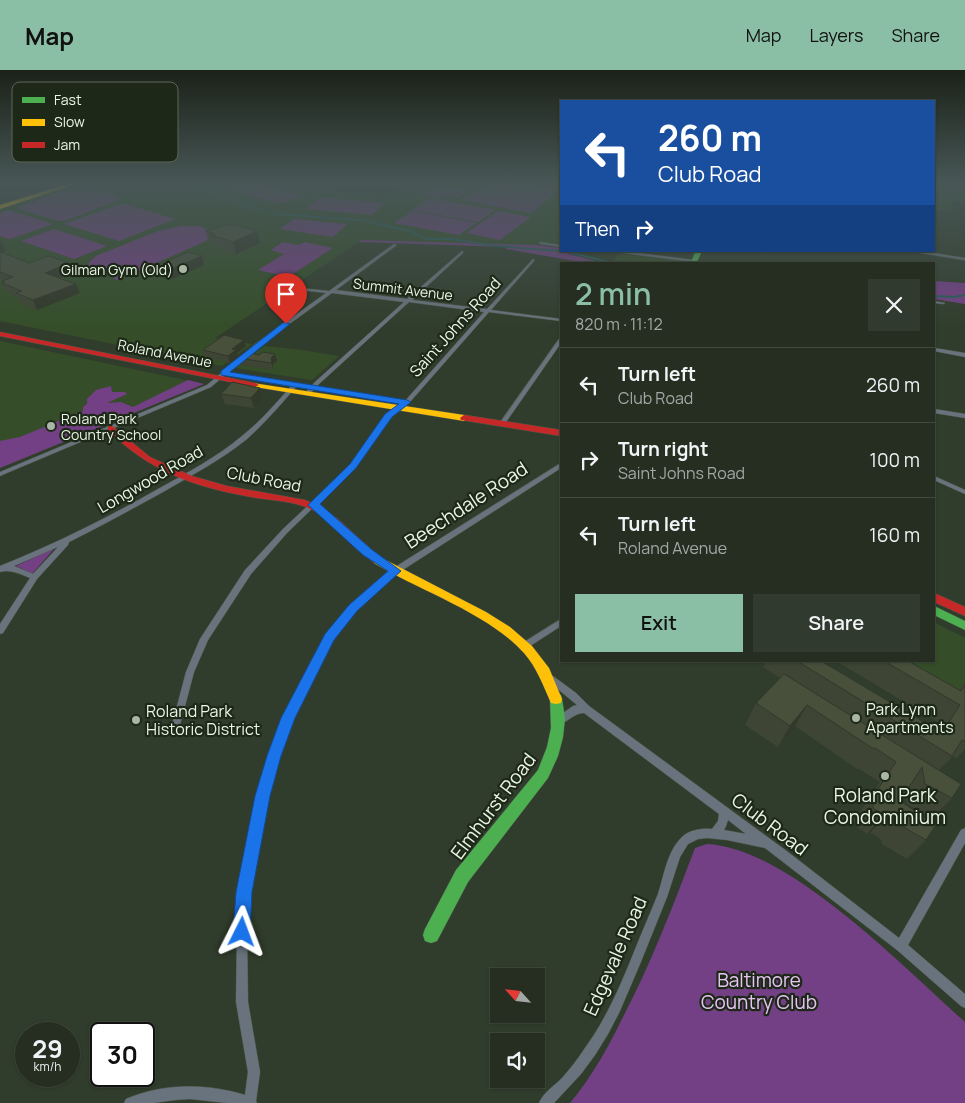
<!DOCTYPE html>
<html lang="en">
<head>
<meta charset="utf-8">
<style>
  body { margin:0; font-family:Manrope,sans-serif; background:#313a2e; color:#f1f3f6; height:100vh; display:flex; flex-direction:column; font-size:19px; white-space:nowrap }
  * { box-sizing:border-box; margin:0 }
  p { font-size:16px; color:#a3a8a5 }
  .icon { flex:none; width:28px; height:28px; fill:none; stroke:currentColor; stroke-width:2; stroke-linecap:round; stroke-linejoin:round }
  .map { position:relative; flex:1; overflow:hidden }
  .panel { position:absolute; left:560px; top:192px; width:375px; height:400px; display:flex; flex-direction:column; background:#252e21; border-radius:0px; box-shadow:0 1px 4px #0004,0 0 0 1px #424a3f }
  .panel>* { flex:none }
  .top-card { position:absolute; left:560px; top:30px; width:375px; height:152px; border-radius:0px; box-shadow:0 1px 4px #0004,0 0 0 1px #424a3f; background:#1a4fa0; color:#fff; overflow:hidden }
  .needle { width:32px; rotate:297deg }
  .tools { position:absolute; left:490px; top:898px; display:grid; gap:10px }
  .tools a { display:grid; place-items:center; width:55px; height:55px; border-radius:0px; background:#252e21; box-shadow:0 1px 4px #0004,0 0 0 1px #424a3f; font-size:25px }
  .speed { position:absolute; left:15px; top:952px; display:flex; gap:10px; font-size:25px; font-weight:700; text-align:center }
  .speed>* { display:grid; place-content:center; width:65px; height:65px; border-radius:50%; background:#252e21; box-shadow:0 1px 4px #0004,0 0 0 1px #424a3f; line-height:1 }
  .speed small { font-size:12px; font-weight:400 }
  .speed .limit { border:2px solid #111; border-radius:8px; background:#fff; color:#111 }
  .pin { position:absolute; display:grid; place-items:center; width:42px; height:42px; color:#fff; margin:-51px -21px; border-radius:50% 50% 50% 0; rotate:-45deg; box-shadow:0 0 5px #0007 }
  .pin .icon { rotate:45deg }
  .me { position:absolute; width:55px; margin:-28px; rotate:3deg; stroke-linejoin:round; filter:drop-shadow(0 0 4px #0008) }
  .turn { display:flex; align-items:center; gap:18px; height:105px; padding:0 15px; font-size:22px }
  .turn .icon { width:65px; height:65px; stroke-width:2.5 }
  .turn b { display:block; font-size:35px; line-height:42px }
  .then { display:flex; align-items:center; height:48px; padding:0 15px; background:#0003; gap:10px; font-size:19px }
  .round { display:grid; place-items:center; flex:none; width:52px; height:52px; border-radius:0px; background:#313a2e }
  .head { display:flex; align-items:center; justify-content:space-between; height:85px; padding:0 15px }
  h1 { font-size:30px; font-weight:600; line-height:38px; color:#8abfa5 }
  .cta { display:flex; gap:10px; margin-top:auto; padding:10px 15px }
  .cta a { flex:1; height:58px; border-radius:0px; background:#8abfa5; color:#111; font-size:20px; font-weight:600; line-height:58px; text-align:center }
  .cta a+a { background:#313a2e; color:#f1f3f6 }
  ul { padding:0; list-style:none }
  li { display:flex; align-items:center; gap:15px; height:75px; padding:0 15px; border-top:1px solid #424a3f }
  li div { flex:1 }
  li b { display:block; font-size:19px }
  li em { font-style:normal }
  header { display:flex; align-items:center; gap:30px; box-sizing:border-box; height:70px; padding:0 25px; background:#8abfa5; color:#111 }
  header strong { font-size:24px }
  nav { display:flex; gap:28px; margin-inline-start:auto; font-size:18px }
  .map>svg:first-child { display:block }
  .built { fill:#354e29 }
  .green { fill:#744085 }
  .lines { fill:none; stroke-linecap:round; stroke-linejoin:round }
  .stream { stroke:#275d5c; stroke-width:2 }
  .street-casing { stroke:#4f594b; stroke-width:1 }
  .fast-casing { stroke:#4f594b; stroke-width:1 }
  .slow-casing { stroke:#4f594b; stroke-width:1 }
  .jam-casing { stroke:#4f594b; stroke-width:1 }
  .street { fill:#69737d; fill-rule:evenodd }
  .fast { fill:#4caf50; fill-rule:evenodd }
  .slow { fill:#ffc107; fill-rule:evenodd }
  .jam { fill:#c62828; fill-rule:evenodd }
  .wall { fill:#3e4534 }
  .shaded-wall { fill:#32382a }
  .building { fill:#48503c; stroke:#32382a }
  .route { fill:#1a73e8; stroke:#114b97 }
  .poi-dot { fill:#a8b6a3; stroke:#1e2819; stroke-width:2 }
  .labels { text-anchor:middle; dominant-baseline:central; stroke-width:4.5; stroke-linejoin:round; paint-order:stroke }
  .far-poi-label { font-size:14px; fill:#e8f7e3; stroke:#1e2819; text-anchor:end }
  .far-street-label { font-size:14px; fill:#e8f7e3; stroke:#1e2819 }
  .street-label { font-size:16px; fill:#e8f7e3; stroke:#1e2819 }
  .poi-label { font-size:16px; fill:#e8f7e3; stroke:#1e2819; text-anchor:start }
  .near-street-label { font-size:19px; fill:#e8f7e3; stroke:#1e2819 }
  .near-poi-label { font-size:19px; fill:#e8f7e3; stroke:#1e2819 }
  .near-park-label { font-size:19px; fill:#e6c5f3; stroke:#1e2819 }
  .key { fill:#1e2819; stroke:#5b6656; stroke-width:1 }
  .key-label { font-size:14px; fill:#e8f7e3 }
</style>
</head>
<body>
<header>
<strong>Map</strong>
<nav><a>Map</a><a>Layers</a><a>Share</a></nav>
</header>
<div class="map">
<svg width="965" height="1033" viewBox="0 0 965 1033">
  <rect width="100%" height="100%" fill="#313d2c"/>
  <path class="built" d="M82,113h207l90,16 13,-7 33,-4 10,-5h126v61l-17,-2 -8,3h-33l-141,-5 -147,98 37,6 -30,22 -222,-45v-112z
    M934,113h31v18l-13,1 -2,10 -16,-3z
    M619,184l63,7 -2,3h-69z
    M0,271l204,43 -204,84z
    M265,276l36,4 38,6 -27,24 -77,-12z
    M935,553l30,15v77l-60,-54h29z"/>
  <path class="green" d="M247,113h8l47,12 -23,9 -52,-15z
    M492,113h26l41,6 -28,24 -70,-13z
    M438,115l32,5 -12,8 -11,-2 -3,2 -22,-3z
    M83,120c10,-1 31,1 36,10l-52,20 -8,1 -43,-13 42,-15z
    M320,127l64,6 -12,12 -66,-6z
    M431,128l64,12 -17,12 -66,-12z
    M121,134h4l50,15 -56,22 -55,-17z
    M9,140l44,14 -43,15 -10,-3v-23z
    M413,141l63,12 -17,12 -65,-12z
    M498,141l33,6 -31,23 -34,-7z
    M294,149l53,5 -14,13 -53,-8z
    M181,156h18l10,4 1,7 -6,5 -87,38 -4,-2 10,-4h-21l-14,-6 1,-6 7,-6 62,-25z
    M54,159l53,17 -33,13 -53,-18z
    M362,170l174,5 25,3v3h14l-7,3 40,10h-16l-86,-15 1,-2 -149,-5z
    M283,172l16,3 5,-3 29,6 -45,29 -30,-7 26,-16 -13,-4z
    M934,211l31,2v21l-31,-5z
    M188,310l16,4 -204,84v-27l20,-4 63,-26v-4l4,-3v-5l9,-9 15,-4 1,6h13l2,2 -20,9 14,-1 12,5z
    M50,480h3l-21,24 -16,-8z
    M707,774c82,4 197,124 258,178v81h-395c21,-25 38,-55 52,-84 29,-55 51,-113 73,-171z"/>
  <g class="lines">
    <path class="stream" d="M202,113l-2,1 8,4 1,3c18,10 36,13 55,21
      M208,118l1,-2 12,-3
      M276,144l85,6 49,11 17,8h25l44,7 65,5
      M564,181l52,13
      M934,226l20,1 11,-2"/>
    <g class="street-casing">
      <path id="street" d="M541,172l20,3v2l-21,-3 -1,-1z
        M394,174l3,1 -61,45 71,9 55,-48h1v2l-51,47 75,9 46,-50h1v2l-43,49 70,9v2l-72,-9 -80,91 -18,13 -36,51 -68,66 -36,41 -43,66 -14,32 -14,53 -1,3 -3,1 -3,-1 -1,-3 14,-53 14,-33 45,-69 38,-41 68,-64 36,-51 18,-13 79,-89 -75,-10 -90,82 -10,11h-4v-2l10,-11 89,-80 -72,-9 -73,53 -48,41 -209,88 -2,1v-4l207,-87 48,-41 71,-51 -34,-4 -2,-1v-1l39,4z
        M607,181h15l72,9 2,1 -2,1z
        M908,181h12l45,7v2z
        M934,231l11,2 -2,1 -9,-1z
        M559,269h2v4l-57,82h-4l-1,-1z
        M934,278l31,5v4l-31,-6z
        M295,313l2,1v2c-16,18 -32,37 -50,53 -26,21 -55,36 -84,53 -31,17 -62,34 -94,50l-1,3 -31,34 -34,54 -3,1v-10l30,-46c-10,-4 -20,-9 -30,-6v-6c55,-22 107,-48 158,-77 29,-16 59,-32 84,-53 19,-15 35,-34 51,-52zM58,477l-25,27 -19,-8z
        M934,339l31,5v4l-31,-5z
        M561,393v5l-163,105 -42,37 -24,29 -40,79 -13,38 -12,40 -18,96 -2,40 1,70 12,70 -4,29 1,2h-30l-37,-4 -15,1 -22,3h-29l2,-4c37,-16 80,-16 119,-4l3,-23 -12,-70 1,-70 2,-40 18,-96 12,-40 16,-41 41,-80 24,-29 42,-37z
        M934,406l31,14v4l-31,-14z
        M561,549v7l-34,22h-6l-1,-2 1,-2z
        M550,605l3,1 23,17 13,13 199,146 111,86 62,-108 4,-2v15l-57,102 57,49v14l-4,-2 -64,-56 -132,-102 -38,-8 -20,-2 -9,1 -10,5 -8,13 -13,40 -27,67 -21,49 -11,21 -13,21 -14,19 -27,29h-15c4,-10 15,-17 23,-25 8,-9 16,-19 23,-30 22,-30 37,-66 51,-101 7,-18 15,-35 22,-53 6,-18 9,-42 23,-56 7,-8 21,-10 31,-9l6,-8 1,-7 -135,-101c-12,0 -17,12 -28,11l-1,-3 1,-3 17,-12 4,-1 -30,-25 -1,-2 1,-2zM728,750l18,14 -22,-4 2,-4z"/>
    </g>
    <g class="fast-casing">
      <path id="fast" d="M696,181h6l-6,13h-6z
        M934,536l31,15v9l-31,-15z
        M556,624l5,1 1,4 3,19 -2,19 -5,19 -10,22 -80,104 -31,59 -6,2 -6,-2 -2,-6 2,-6 31,-59 82,-100 9,-23 4,-19 -1,-29 1,-4z"/>
    </g>
    <g class="slow-casing">
      <path id="slow" d="M72,113h7l-79,26v-4z
        M252,313l212,32 4,3 -4,3 -209,-34h-3z
        M378,486l108,56 24,15 22,19 17,22 13,31 -1,4 -5,1 -5,-1c-8,-18 -14,-35 -27,-50 -36,-40 -104,-62 -150,-90l-1,-3z"/>
    </g>
    <g class="jam-casing">
      <path id="jam" d="M0,262l255,51 4,2 -4,2 -255,-51z
        M464,345l97,15v6l-100,-16 -1,-2z
        M111,355l39,32 42,19 35,10 78,14 14,6 19,13 45,41 -1,3h-8c-22,-18 -43,-48 -71,-57 -18,-6 -39,-6 -57,-10 -55,-10 -98,-26 -138,-66v-4z
        M934,523l31,14v9l-31,-14z"/>
    </g>
    <use href="#street" class="street"/>
    <use href="#fast" class="fast"/>
    <use href="#slow" class="slow"/>
    <use href="#jam" class="jam"/>
  </g>
  <path class="wall" d="M337,113h15l-3,1z
    M206,161l54,12 -24,11 -22,-7v-3l-5,-1z
    M0,171l2,1 4,9 -4,2 27,10h40l4,9 -13,6 16,6 4,9 -43,17 -17,-7 -2,-6 -12,-4 -4,-10 1,-1 -1,-1 -2,-1z
    M204,195l-32,14 -13,-4 -3,-9z
    M244,270l2,6 -9,7 1,3 -8,7 -25,-6 -2,-7z
    M275,284l2,7 -4,3v6l-34,-5 -2,-7 22,-3z
    M221,324l41,5 -8,9 -29,-4z
    M766,591h55l118,71 4,-7 -107,-64h72l51,29 6,-8v67l-8,9 -4,-2 -14,14 13,28 -20,20 -25,-14 -2,-12 -5,9 26,39 -19,19 -25,-15 -1,-4 -7,-6 -4,-1 -3,1 -10,-7v-4l-3,-2 26,-39 -21,-13h-2l-62,-43 -17,21 -33,-22 11,-22 24,-25 -17,-11z"/>
  <path class="shaded-wall" d="M257,161l3,12 -24,11 -3,-12z
    M2,172l4,9 -6,2v-10z
    M202,186l2,9 -32,14 -3,-9z
    M69,193l4,9 -24,10 -4,-9z
    M76,214l4,9 -43,17 -4,-10z
    M244,270l2,6 -9,7 1,3 -8,7 -2,-7 4,-7z
    M275,284l2,7 -4,3v6l-2,-12z
    M260,318l2,11 -8,9 -3,-10z
    M807,635l-12,21 -17,21 12,-21z
    M887,743l-17,20 -3,1 17,-19z"/>
  <path class="building" d="M225,155h10l22,6 -24,11 -22,-7 4,-1 -9,-3z
    M0,182l29,11 20,-7 20,7 -24,10 31,11 -43,16 -17,-7 6,-2 -20,-8 3,-1 -3,-1 11,-4 -13,-5z
    M188,182l14,4 -33,14 -13,-4z
    M224,265l20,5 -12,9 4,1 -8,6 -25,-6z
    M245,282l14,3 4,-3 12,2 -4,4 1,5 -35,-5z
    M232,312l28,6 -9,10 -30,-4z
    M797,591h24l121,72 18,-28 -76,-44h24l53,30 4,-6v57l-3,-2 -10,16z
    M784,604l177,110 -9,14 -27,-14 -3,-17 -22,34 36,24 -10,15 -26,-15 -1,-5 -8,-5 -4,-2 -3,2 -11,-7v-4l-3,-3 26,-39 -21,-14h-3l-65,-43 -17,21 -34,-23z"/>
  <linearGradient id="sky" x2="0" y2="1"><stop stop-color="#1b2218"/><stop offset="0.44" stop-color="#485756"/><stop offset="1" stop-color="#485756" stop-opacity="0"/></linearGradient>
  <rect width="965" height="257" fill="url(#sky)"/>
  <path class="route" d="M284,252l6,2 -60,48 177,28 4,2 -19,15 -36,51 -36,36 51,45 30,22 -44,40 -23,29 -39,78 -14,38 -11,40 -18,96 -2,40 -2,6 -6,3 -6,-3 -3,-6 3,-40 19,-96 12,-40 14,-38 44,-84 24,-29 39,-34 -25,-16 -55,-50 42,-41 35,-50 14,-10 -178,-29v-4z"/>
  <g class="poi-dot">
    <circle cx="183" cy="199" r="5"/>
    <circle cx="51" cy="356" r="5"/>
    <circle cx="856" cy="648" r="5"/>
    <circle cx="136" cy="650" r="5"/>
    <circle cx="885" cy="706" r="5"/>
  </g>
  <g class="labels">
    <g class="far-poi-label">
      <text x="173" y="199">Gilman Gym (Old)</text>
      <text x="61" y="348" text-anchor="start">Roland Park<tspan x="61" dy="16">Country School</tspan></text>
    </g>
    <g class="far-street-label">
      <text transform="translate(403 219) rotate(7)">Summit Avenue</text>
      <text transform="translate(165 283) rotate(11)">Roland Avenue</text>
    </g>
    <g class="street-label">
      <text transform="translate(455 257) rotate(-48)">Saint Johns Road</text>
      <text transform="translate(150 409) rotate(-30)">Longwood Road</text>
      <text transform="translate(264 409) rotate(11)">Club Road</text>
    </g>
    <g class="poi-label">
      <text x="866" y="639">Park Lynn<tspan x="866" dy="18">Apartments</tspan></text>
      <text x="146" y="641">Roland Park<tspan x="146" dy="18">Historic District</tspan></text>
    </g>
    <g class="near-street-label">
      <text transform="translate(466 435) rotate(-33)">Beechdale Road</text>
      <text transform="translate(493 736) rotate(-53)">Elmhurst Road</text>
      <text transform="translate(770 754) rotate(37)">Club Road</text>
      <text transform="translate(615 886) rotate(-66)">Edgevale Road</text>
    </g>
    <g class="near-poi-label">
      <text x="885" y="725">Roland Park<tspan x="885" dy="22">Condominium</tspan></text>
    </g>
    <g class="near-park-label">
      <text x="759" y="910">Baltimore<tspan x="759" dy="22">Country Club</tspan></text>
    </g>
  </g>
  <rect x="12" y="12" width="166" height="80" rx="8" class="key"/>
  <rect x="22" y="27" width="23" height="6" fill="#4caf50"/>
  <rect x="22" y="49" width="23" height="7" fill="#ffc107"/>
  <rect x="22" y="72" width="23" height="6" fill="#c62828"/>
  <g class="key-label">
    <text x="54" y="35">Fast</text>
    <text x="54" y="57">Slow</text>
    <text x="54" y="80">Jam</text>
  </g>
</svg>
<div class="tools">
<a><svg class="needle" viewBox="-14 -14 28 28"><path d="M0-13l5 13h-10z" fill="#e53935"/><path d="M0 13l5-13h-10z" fill="#a3a8a5"/></svg></a>
<a><svg class="icon" aria-label="sound" viewBox="0 0 24 24"><path d="M4 9h4l5-4v14l-5-4H4zM17 9q2 3 0 6"/></svg></a>
</div>
<div class="speed"><div>29<small>km/h</small></div><div class="limit">30</div></div>
<div class="pin" style="left:286px;top:254px;background:#d93025"><svg class="icon" aria-label="arrive" viewBox="0 0 24 24"><path d="M6 21V4h12l-3 4 3 4H6"/></svg></div>
<svg class="me" style="left:242px;top:862px" viewBox="-20 -20 40 40"><path d="M0-17L14 15 0 8-14 15z" fill="#1a73e8" stroke="#fff" stroke-width="4"/></svg>
<div class="top-card">
<div class="turn"><svg class="icon" aria-label="left" viewBox="0 0 24 24"><path d="M17 20v-9H6M10 6l-5 5 5 5"/></svg><div><b>260 m</b>Club Road</div></div>
<div class="then">Then<svg class="icon" aria-label="right" viewBox="0 0 24 24"><path d="M7 20v-9h11M14 6l5 5-5 5"/></svg></div>
</div>
<section class="panel">
<div class="head"><div><h1>2 min</h1><p>820 m · 11:12</p></div><a class="round"><svg class="icon" aria-label="close" viewBox="0 0 24 24"><path d="M6 6l12 12M18 6L6 18"/></svg></a></div>
<ul>
<li><svg class="icon" aria-label="left" viewBox="0 0 24 24"><path d="M17 20v-9H6M10 6l-5 5 5 5"/></svg><div><b>Turn left</b><p>Club Road</p></div><em>260 m</em></li>
<li><svg class="icon" aria-label="right" viewBox="0 0 24 24"><path d="M7 20v-9h11M14 6l5 5-5 5"/></svg><div><b>Turn right</b><p>Saint Johns Road</p></div><em>100 m</em></li>
<li><svg class="icon" aria-label="left" viewBox="0 0 24 24"><path d="M17 20v-9H6M10 6l-5 5 5 5"/></svg><div><b>Turn left</b><p>Roland Avenue</p></div><em>160 m</em></li>
</ul>
<div class="cta"><a>Exit</a><a>Share</a></div>
</section>
</div>
</body>
</html>
